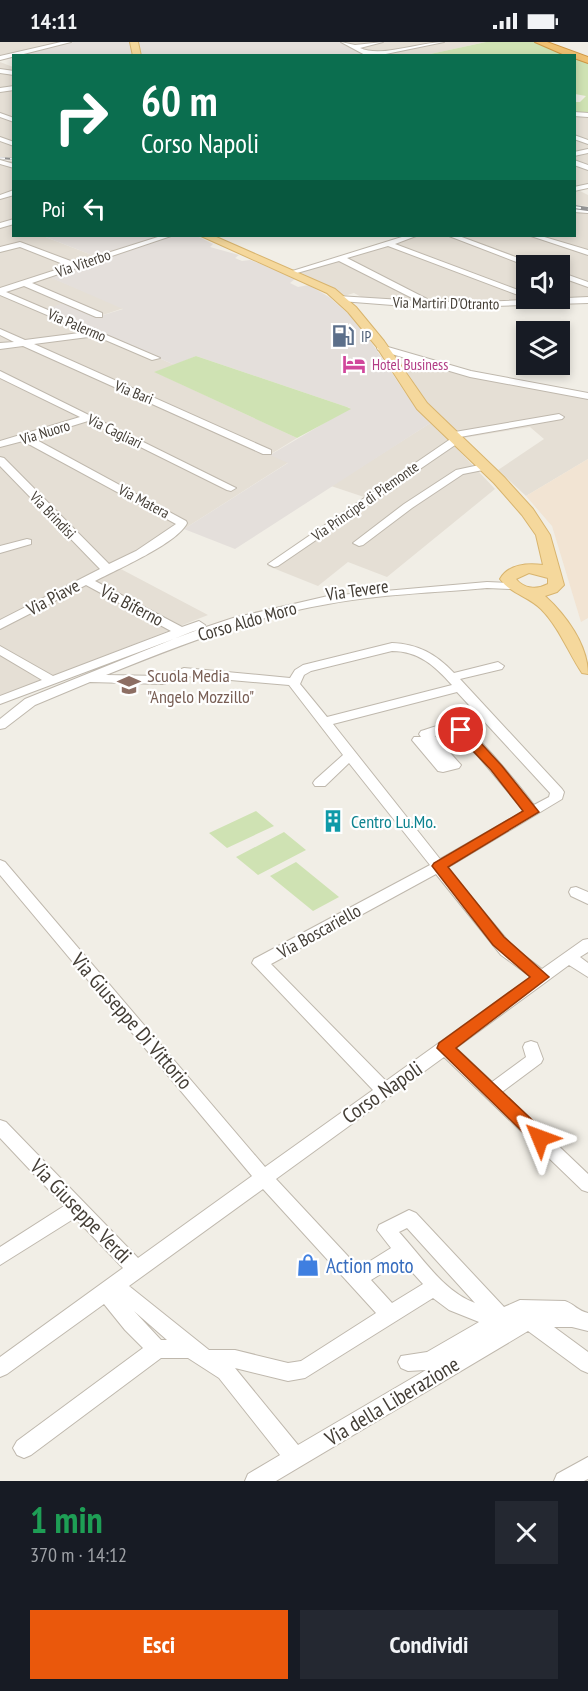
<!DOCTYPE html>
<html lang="it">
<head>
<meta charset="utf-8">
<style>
  body { margin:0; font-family:"PT Sans Narrow",sans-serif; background:#242831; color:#f1f3f6; height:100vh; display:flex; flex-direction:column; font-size:22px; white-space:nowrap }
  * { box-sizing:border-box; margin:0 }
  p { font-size:20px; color:#9ea1a6 }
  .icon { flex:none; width:33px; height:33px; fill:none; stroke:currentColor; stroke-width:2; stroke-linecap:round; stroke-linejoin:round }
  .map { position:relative; height:1439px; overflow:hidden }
  .sheet { display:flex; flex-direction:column; background:#171b24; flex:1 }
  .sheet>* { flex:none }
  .guide { position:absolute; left:12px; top:12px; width:564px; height:183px; border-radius:0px; box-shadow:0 3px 9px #0003; background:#0b6e4f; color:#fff; overflow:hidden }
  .controls { position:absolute; left:516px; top:213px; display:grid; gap:12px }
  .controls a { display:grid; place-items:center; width:54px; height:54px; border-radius:0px; background:#171b24; box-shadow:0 3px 9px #0003; font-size:30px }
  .pin { position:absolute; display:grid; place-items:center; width:51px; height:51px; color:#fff; margin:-26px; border:3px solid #fff; border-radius:50%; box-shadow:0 2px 6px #0007 }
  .me { position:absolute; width:66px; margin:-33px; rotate:314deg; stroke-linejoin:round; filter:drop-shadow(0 0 4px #0008) }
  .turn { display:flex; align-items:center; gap:21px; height:126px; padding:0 30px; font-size:27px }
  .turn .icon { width:78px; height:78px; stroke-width:2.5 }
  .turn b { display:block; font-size:42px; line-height:51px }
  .then { display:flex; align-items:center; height:57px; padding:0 30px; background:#0003; gap:12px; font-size:22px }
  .round { display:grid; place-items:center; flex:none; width:63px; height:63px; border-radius:0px; background:#242831 }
  .overview { display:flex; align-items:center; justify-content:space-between; height:102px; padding:0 30px }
  h1 { font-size:36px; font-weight:800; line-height:45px; color:#1e9e55 }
  .primary-button { display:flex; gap:12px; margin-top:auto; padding:12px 30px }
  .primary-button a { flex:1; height:69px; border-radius:0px; background:#ea580c; color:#fff; font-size:24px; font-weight:800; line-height:69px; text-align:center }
  .primary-button a+a { background:#242831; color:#f1f3f6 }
  .status { display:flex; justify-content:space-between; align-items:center; height:42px; padding:0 30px; background:#171b24; direction:ltr }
  .status svg { height:16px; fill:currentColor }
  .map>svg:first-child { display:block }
  .residential { fill:#e5dfd5; fill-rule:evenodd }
  .commercial { fill:#f2e4d3 }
  .industrial { fill:#e4dfdb }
  .green { fill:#cfe2b3 }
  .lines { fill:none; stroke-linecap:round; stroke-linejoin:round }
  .minor-casing { stroke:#bfb8ad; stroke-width:2 }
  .major-casing { stroke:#d8b46e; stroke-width:2 }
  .highway-casing { stroke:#ce9643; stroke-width:2 }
  .minor { fill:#fff; fill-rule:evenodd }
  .major { fill:#f5d89c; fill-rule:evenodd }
  .highway { fill:#f0c172; fill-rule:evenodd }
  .rail-far1-casing { stroke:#959595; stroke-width:2 }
  .rail-casing { stroke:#959595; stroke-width:4 }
  .rail-far1 { stroke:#fff; stroke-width:1.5; stroke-dasharray:5; stroke-linecap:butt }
  .rail { stroke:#fff; stroke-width:2; stroke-dasharray:7; stroke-linecap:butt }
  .route { fill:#ea580c; stroke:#983908; stroke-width:1.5 }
  .labels { text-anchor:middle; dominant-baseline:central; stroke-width:4.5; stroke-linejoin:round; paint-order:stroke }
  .far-street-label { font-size:15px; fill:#443e36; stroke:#fff }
  .far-service-label { font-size:15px; fill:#4e5e75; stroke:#fff; text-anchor:start }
  .far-hotel-label { font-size:15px; fill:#b23c85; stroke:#fff; text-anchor:start }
  .street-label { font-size:18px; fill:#443e36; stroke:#fff }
  .education-label { font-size:18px; fill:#785e54; stroke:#fff; text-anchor:start }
  .culture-label { font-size:18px; fill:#0d838f; stroke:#fff; text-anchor:start }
  .near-street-label { font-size:21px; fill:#443e36; stroke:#fff }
  .near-shop-label { font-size:21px; fill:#366cbe; stroke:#fff; text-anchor:start }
</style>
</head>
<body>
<div class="status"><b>14:11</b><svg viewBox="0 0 49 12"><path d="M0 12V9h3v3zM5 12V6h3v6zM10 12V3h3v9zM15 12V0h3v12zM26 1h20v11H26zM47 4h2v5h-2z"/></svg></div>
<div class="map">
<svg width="588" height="1439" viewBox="0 0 588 1439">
  <rect width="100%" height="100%" fill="#f1eee6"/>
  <path class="residential" d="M0,0h73l-73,17z
    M347,0h139l-65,14 -42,-1z
    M0,20l13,5 1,91 -14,-1z
    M574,70l14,2v74l-10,2 10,5v11l-13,-1z
    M0,119h13l1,75h29l54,21 -52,18 79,33 -27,9 -32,-14 -19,7 129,55 -20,7 142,66 -26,16 18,8 -105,67 -34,24 -31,15 89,47 -208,82z
    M575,167l13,1v89l-129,5 -94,-5 -11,-6 -10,3 -48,-26 111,-34h167zM526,224h34v32h-34z
    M409,318l69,19 110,20v60l-62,37 -28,-26 46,-31 -14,-12 -67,11 -37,-37 -25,-38z
    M432,380l63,67 -108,88 -39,-15 -30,24 -50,-20 99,-68 -36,-12z"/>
  <path class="commercial" d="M588,417v159l-7,4 -29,-96 -26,-30z"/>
  <path class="industrial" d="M73,0h267l29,14h-354z
    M43,194h120l-66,21z
    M172,194h25l16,8 -3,3 29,8 -4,3 7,3 8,-1 11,4 34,15 -5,4 8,4 11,-2 20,12 28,24 49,73 26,28 -197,127 -51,-20 104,-66 -18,-8 80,-47 -154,-52 -21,9 -130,-56 19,-6 33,14 26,-8 -76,-33z"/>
  <path class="green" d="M486,0h49l37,13 -151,1z
    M575,14l13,6v51l-13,-1v-10h5l6,-6 -11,-2z
    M196,314l151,51 4,2 -54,29 -143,-66z
    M256,769l18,15 -47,22 -18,-15z
    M284,790l22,18 -48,25 -22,-18z
    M296,820l43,35 -26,14 -43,-35z"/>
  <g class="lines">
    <g class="minor-casing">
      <path id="minor" d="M61,0h10l-71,18v-4z
        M341,0l14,3 28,-3 -23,6c21,10 59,-6 84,-6l-68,14h-9z
        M0,27l14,2v4l-14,-2z
        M14,44v4l-14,2v-4z
        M574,70l14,1v4l-14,-1z
        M0,71l14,5v4l-14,-5z
        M574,93l14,5v4l-14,-5z
        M0,95l14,5v4l-14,-5z
        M588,107v4l-14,3v-4z
        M0,118l14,4v4l-14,-4z
        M574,118l14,5v5l-14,-5z
        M588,142v4l-14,3v-4z
        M14,148v5l-14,4v-4z
        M574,166l14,1v4l-14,-1z
        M14,177v5l-14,4v-5z
        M161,194h10l-139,47 70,30v4h-6l-72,-31 -18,6 154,66 -8,2 -56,-24 -62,8 237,106v4h-8l-240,-108 -23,3v-6l14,-1 -14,-7v-6l25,11 62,-8 -87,-37v-7l68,-22 -48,-19 -20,5v-5l20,-5 56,21z
        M405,194h11l-21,8 131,49v5l-138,-52 -41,12 80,41v3h54l107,-5v6l-157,5 -90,-7 -3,-1v-4l80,5 -79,-40 -49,14 -4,-2z
        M449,194h10l81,30h-13z
        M531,194h10l47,14v5z
        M560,230l28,10v5l-28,-10z
        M381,303l90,26 117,22v6l-118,-22 -92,-27 -1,-2z
        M0,329l236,117 -5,3 -4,-1 -139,-69 -55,17 153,83 1,2c-9,20 -71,47 -92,58l87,46 17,-6 6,4 -2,3 -203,76v-8l42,-16 -42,-25v-9l53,30 118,-45 -85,-46 -86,44v-9l100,-51 -100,-103v-9l4,1 105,106 27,-13 40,-27 -153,-83 -23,6v-6l80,-24 -80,-39z
        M559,372l5,3 -2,2 -102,18 1,4 -183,125 -4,1 -6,-3 184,-126 -4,-3 1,-2z
        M484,422l5,3 -1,2 -25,5 -51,34 -49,37 -4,1 -6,-3 51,-39 52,-34z
        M27,497l4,1v4l-31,9v-7z
        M487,540l26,1 6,3 -6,3 -26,-1c-53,5 -107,6 -159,16 -78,13 -149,42 -222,71l56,1 22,-8 106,10 5,-8 8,-5 89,-22c26,1 44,11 62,30l44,-11 6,4 -2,3 -42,10 102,110 2,3 -2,7 -115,69 66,79 29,22 41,-29 5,-1v13l-8,5 8,6v14l-19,-12 -113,83 36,34 34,-25 -3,-10 2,-4 6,-2 6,2 6,16 -2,4 -39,29 86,82v18l-6,-2 -138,-133 -168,122 83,89 32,-20 -14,-18 2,-5 30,-15 7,3 88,94 16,-7 45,1c9,3 13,10 23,12v18l-16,-4h-18l34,25v21l-7,-3 -53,-39 -252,150h-31l3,-7 32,-19 -61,-77 -31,-20h-27l-130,97 -7,3 -7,-3 -4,-7 4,-7 126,-93 -18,-18 -21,-26 -97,70 -7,3v-20l123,-89 -48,-50 -75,47v-18l64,-41 -64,-68v-18l6,2 132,136 114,-82 -252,-301v-15l5,2 260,305 108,-77 -121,-127 2,-4 176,-94 -81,-102 -24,23h-10l-2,-3 2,-3 28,-25 -54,-70 -104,-9 -22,8 -73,-2 -55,23 -30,23 -5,1v-10l25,-20 166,-67 42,-14 95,-22zM392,609c27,0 43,15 60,34l-125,32 -27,-33 4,-9 7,-4zM457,650l93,101 -1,4 -15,8c-12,-16 -57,-72 -72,-79 -13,-6 -28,1 -41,5l-2,3 2,3h-7l-2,3 26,31 5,1 16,-4 2,-3 -26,-29 18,-4 25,24 46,55 -84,48 -107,-135zM436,832l65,81 30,22 -145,104 -115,-117zM263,1147l113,124 -75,48 -13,2 -53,-13h-26l-80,-64zM407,1186l68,75c-32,-12 -53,-46 -76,-71zM402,1219l21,23 -31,19 -21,-23zM433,1256l16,12 30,12 -52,30 -26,4 -3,6 3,6 7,3 18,-1 -128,75 -63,-77 53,13 17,-3zM134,1269l33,29h-6z
        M576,845l12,5v12l-17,-8 -2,-4 2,-4z
        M588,1415v22l-4,2h-30l3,-7z"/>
    </g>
    <g class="major-casing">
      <path id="major" d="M130,0h8l3,14h-8z
        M201,194h13l121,53 21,18 28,34 43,62 77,74 29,32 17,26 14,50 -7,7 -12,4c21,19 43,49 43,78l-6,-1c-14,-21 -23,-46 -41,-64 -13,-13 -30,-15 -41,-30 8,-15 28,-16 43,-14l-7,-30 -14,-20 -28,-32 -77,-74 -41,-63 -28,-34 -21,-19zM529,531l19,5v6c-11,6 -24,5 -32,-5z"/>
    </g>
    <g class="highway-casing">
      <path id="highway" d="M535,0h12l41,15v6l-14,-5v-2h-7z"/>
    </g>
    <use href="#minor" class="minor"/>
    <use href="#major" class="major"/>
    <use href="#highway" class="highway"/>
    <g class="rail-far1-casing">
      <path id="rail-far1" d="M0,116l14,1"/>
    </g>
    <g class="rail-casing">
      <path id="rail" d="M574,165l14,2"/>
    </g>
    <use href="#rail-far1" class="rail-far1"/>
    <use href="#rail" class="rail"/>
  </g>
  <path class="route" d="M461,684l5,1 36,39 37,46 -91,55 56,70 45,40 -93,71 90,85 3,5 -3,5 -6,2 -6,-2 -97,-95 2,-5 91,-66 -37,-32 -61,-79 2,-3 89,-52 -32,-41 -35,-37 -2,-3 2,-3z"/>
  <defs>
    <g id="fuel-bare" transform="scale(1.8)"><path d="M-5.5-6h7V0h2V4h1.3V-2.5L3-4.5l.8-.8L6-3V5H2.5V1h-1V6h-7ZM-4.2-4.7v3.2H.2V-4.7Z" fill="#5c6f8a" stroke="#fff" stroke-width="2.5" paint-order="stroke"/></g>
    <g id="hotel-bare" transform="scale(1.8)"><path d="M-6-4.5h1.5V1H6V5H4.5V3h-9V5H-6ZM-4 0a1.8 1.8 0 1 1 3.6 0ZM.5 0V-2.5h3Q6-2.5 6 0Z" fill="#d1479c" stroke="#fff" stroke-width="2.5" paint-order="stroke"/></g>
    <g id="school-bare" transform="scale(1.8)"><path d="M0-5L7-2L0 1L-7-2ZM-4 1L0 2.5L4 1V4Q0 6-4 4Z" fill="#8d6e63" stroke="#fff" stroke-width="2.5" paint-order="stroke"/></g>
    <g id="building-bare" transform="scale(1.8)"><path d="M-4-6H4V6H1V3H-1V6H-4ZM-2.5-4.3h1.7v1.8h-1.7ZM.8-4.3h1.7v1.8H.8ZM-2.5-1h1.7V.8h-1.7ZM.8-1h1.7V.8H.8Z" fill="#0f9aa8" stroke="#fff" stroke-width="2.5" paint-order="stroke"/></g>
    <g id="shop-bare" transform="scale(1.8)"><path d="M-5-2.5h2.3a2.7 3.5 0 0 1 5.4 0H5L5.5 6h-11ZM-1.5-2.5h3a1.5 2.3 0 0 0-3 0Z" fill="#3f7fe0" stroke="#fff" stroke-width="2.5" paint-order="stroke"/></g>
  </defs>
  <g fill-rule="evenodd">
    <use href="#fuel-bare" x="343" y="294"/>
    <use href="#hotel-bare" x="354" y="322"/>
    <use href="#school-bare" x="129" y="643"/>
    <use href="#building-bare" x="333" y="779"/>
    <use href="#shop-bare" x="308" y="1223"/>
  </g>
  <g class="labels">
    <g class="far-street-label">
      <text transform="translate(83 221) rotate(-19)">Via Viterbo</text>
      <text transform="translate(446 261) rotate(1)">Via Martiri D'Otranto</text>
      <text transform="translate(77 283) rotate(23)">Via Palermo</text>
      <text transform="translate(134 350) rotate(22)">Via Bari</text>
      <text transform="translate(115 389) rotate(26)">Via Cagliari</text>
      <text transform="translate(45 390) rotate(-17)">Via Nuoro</text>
      <text transform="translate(144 459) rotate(28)">Via Matera</text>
      <text transform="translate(365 459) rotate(-35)">Via Principe di Piemonte</text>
      <text transform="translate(53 473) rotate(46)">Via Brindisi</text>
    </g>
    <g class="far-service-label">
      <text x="361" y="294">IP</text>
    </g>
    <g class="far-hotel-label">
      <text x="372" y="322">Hotel Business</text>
    </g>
    <g class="street-label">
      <text transform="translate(357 548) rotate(-8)">Via Tevere</text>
      <text transform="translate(53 555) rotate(-28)">Via Piave</text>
      <text transform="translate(132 563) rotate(28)">Via Biferno</text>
      <text transform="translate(247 579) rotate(-16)">Corso Aldo Moro</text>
      <text transform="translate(319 889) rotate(-29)">Via Boscariello</text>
    </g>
    <g class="education-label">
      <text x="147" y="633">Scuola Media<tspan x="147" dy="21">"Angelo Mozzillo"</tspan></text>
    </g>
    <g class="culture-label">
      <text x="351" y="779">Centro Lu.Mo.</text>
    </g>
    <g class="near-street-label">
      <text transform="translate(132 979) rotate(49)">Via Giuseppe Di Vittorio</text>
      <text transform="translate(382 1050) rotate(-35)">Corso Napoli</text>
      <text transform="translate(81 1169) rotate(46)">Via Giuseppe Verdi</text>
      <text transform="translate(392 1359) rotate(-31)">Via della Liberazione</text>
    </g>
    <g class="near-shop-label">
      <text x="326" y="1223">Action moto</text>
    </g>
  </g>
</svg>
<div class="controls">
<a><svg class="icon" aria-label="sound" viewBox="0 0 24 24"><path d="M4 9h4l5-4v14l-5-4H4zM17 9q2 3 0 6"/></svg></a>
<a><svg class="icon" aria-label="layers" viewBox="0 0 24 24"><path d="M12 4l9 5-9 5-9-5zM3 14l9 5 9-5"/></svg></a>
</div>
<div class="pin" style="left:461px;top:688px;background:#d93025"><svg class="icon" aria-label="arrive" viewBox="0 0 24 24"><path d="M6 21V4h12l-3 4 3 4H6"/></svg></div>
<svg class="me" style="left:540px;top:1096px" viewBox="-20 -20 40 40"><path d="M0-17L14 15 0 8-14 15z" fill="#ea580c" stroke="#fff" stroke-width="4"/></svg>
<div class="guide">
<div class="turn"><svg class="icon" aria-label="right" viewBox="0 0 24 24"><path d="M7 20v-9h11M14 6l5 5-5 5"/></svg><div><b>60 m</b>Corso Napoli</div></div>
<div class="then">Poi<svg class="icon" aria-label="left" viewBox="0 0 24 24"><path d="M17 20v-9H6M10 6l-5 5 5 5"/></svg></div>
</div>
</div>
<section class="sheet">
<div class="overview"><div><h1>1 min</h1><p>370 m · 14:12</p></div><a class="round"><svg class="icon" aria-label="close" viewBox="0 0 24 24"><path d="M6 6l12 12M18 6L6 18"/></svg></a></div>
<div class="primary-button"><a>Esci</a><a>Condividi</a></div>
</section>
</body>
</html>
